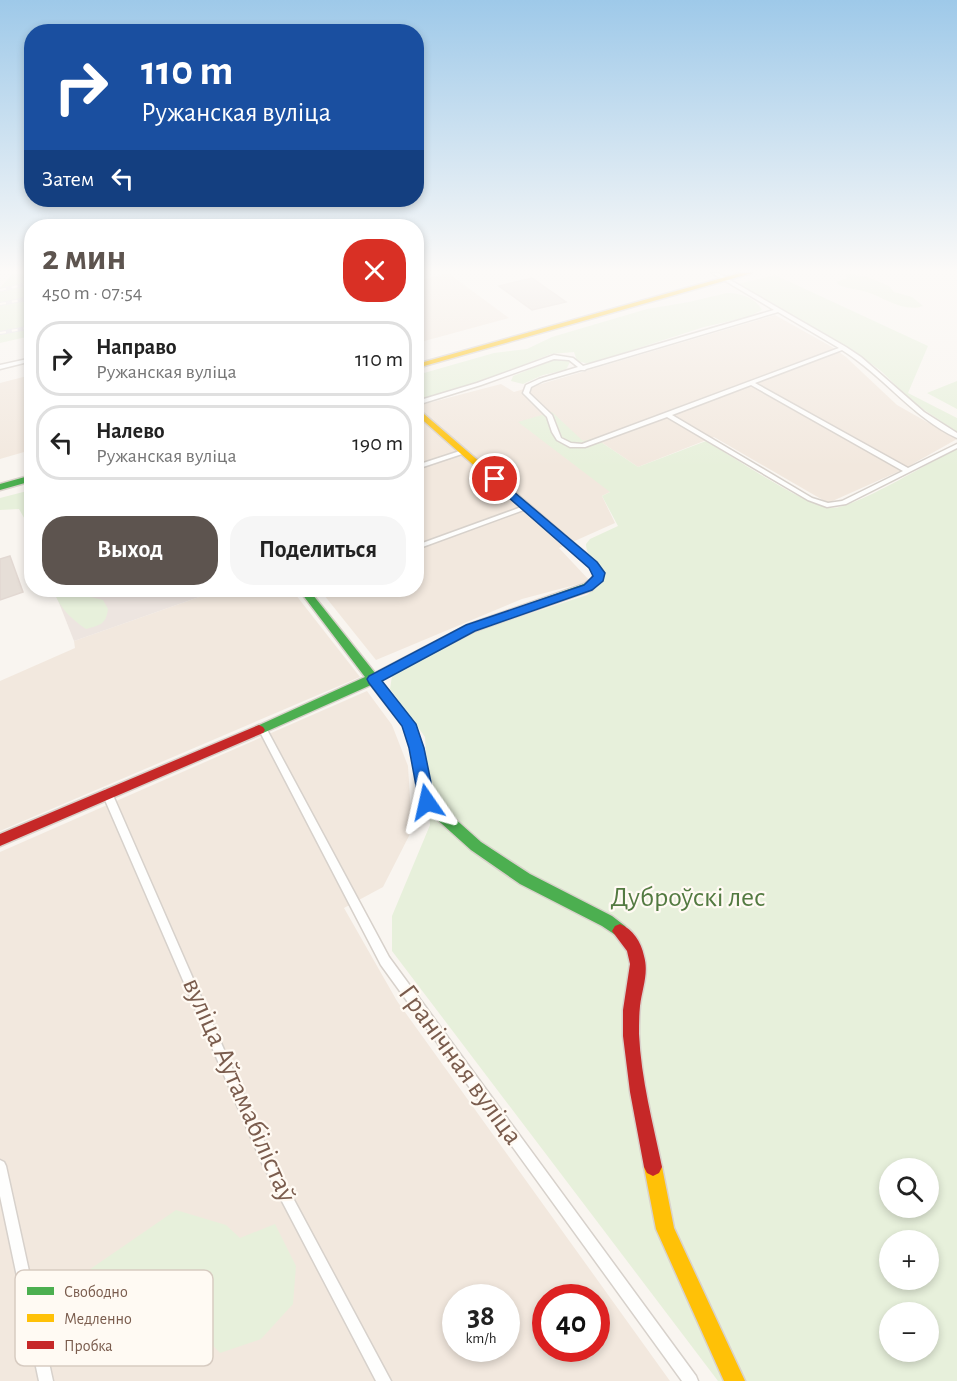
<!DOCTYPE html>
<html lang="ru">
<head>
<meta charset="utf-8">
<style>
  body { margin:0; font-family:"Alegreya Sans",sans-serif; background:#f6f6f6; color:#222; height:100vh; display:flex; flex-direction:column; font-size:22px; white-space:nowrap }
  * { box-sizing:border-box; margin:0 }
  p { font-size:20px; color:#767676 }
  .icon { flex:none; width:33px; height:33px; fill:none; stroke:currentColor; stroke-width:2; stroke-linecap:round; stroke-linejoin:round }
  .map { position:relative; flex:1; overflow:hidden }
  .sheet { position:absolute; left:24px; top:219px; width:400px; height:378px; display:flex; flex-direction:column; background:#fff; border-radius:24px; box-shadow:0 3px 9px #0003 }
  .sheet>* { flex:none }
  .guide { position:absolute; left:24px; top:24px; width:400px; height:183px; border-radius:24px; box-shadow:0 3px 9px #0003; background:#1a4fa0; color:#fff; overflow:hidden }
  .controls { position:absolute; left:879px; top:1158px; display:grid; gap:12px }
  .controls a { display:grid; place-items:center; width:60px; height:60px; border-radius:50%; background:#fff; box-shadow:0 3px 9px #0003; font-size:30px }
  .speed { position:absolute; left:442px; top:1284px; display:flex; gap:12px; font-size:30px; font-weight:700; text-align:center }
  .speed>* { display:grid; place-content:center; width:78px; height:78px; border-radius:50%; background:#fff; box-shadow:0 3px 9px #0003; line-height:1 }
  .speed small { font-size:15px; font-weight:400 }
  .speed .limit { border:9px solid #d22; background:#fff; color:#111 }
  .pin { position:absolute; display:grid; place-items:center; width:51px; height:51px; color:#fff; margin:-26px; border:3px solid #fff; border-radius:50%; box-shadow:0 2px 6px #0007 }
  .me { position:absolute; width:66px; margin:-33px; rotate:349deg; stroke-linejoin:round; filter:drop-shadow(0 0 4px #0008) }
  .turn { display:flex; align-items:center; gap:21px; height:126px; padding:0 18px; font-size:27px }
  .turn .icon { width:78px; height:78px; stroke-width:2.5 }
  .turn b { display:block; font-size:42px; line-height:51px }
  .then { display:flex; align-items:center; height:57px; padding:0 18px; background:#0003; gap:12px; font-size:22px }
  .round { display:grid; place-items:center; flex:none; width:63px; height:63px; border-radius:24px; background:#f6f6f6 }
  .headline { display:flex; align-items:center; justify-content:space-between; height:102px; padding:0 18px }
  h1 { font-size:36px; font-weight:600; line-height:45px; color:#5d544f }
  .action { display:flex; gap:12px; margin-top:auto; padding:12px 18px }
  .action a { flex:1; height:69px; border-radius:24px; background:#5d544f; color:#fff; font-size:24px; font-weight:600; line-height:69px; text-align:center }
  .action a+a { background:#f6f6f6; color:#222 }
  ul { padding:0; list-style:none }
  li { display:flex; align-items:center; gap:18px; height:75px; margin:0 12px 9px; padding:0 6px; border:3px solid #e0e0e0; border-radius:24px }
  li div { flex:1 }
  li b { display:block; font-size:22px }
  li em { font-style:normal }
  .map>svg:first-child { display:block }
  .residential { fill:#f2e8de; fill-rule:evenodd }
  .industrial { fill:#ede5e0 }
  .green { fill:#e7f0db; fill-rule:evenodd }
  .building { fill:#e6ded7; stroke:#e2d8d2; stroke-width:1.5 }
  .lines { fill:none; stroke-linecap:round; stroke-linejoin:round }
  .street-casing { stroke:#d7d1cb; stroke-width:3 }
  .fast-casing { stroke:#d9d2cb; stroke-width:3 }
  .slow-casing { stroke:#d9d2cb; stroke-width:3 }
  .jam-casing { stroke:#d9d2cb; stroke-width:3 }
  .street { fill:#fefefd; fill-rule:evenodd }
  .fast { fill:#4caf50; fill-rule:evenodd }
  .slow { fill:#ffc107; fill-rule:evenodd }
  .jam { fill:#c62828; fill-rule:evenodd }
  .rail-casing { stroke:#e6e3e7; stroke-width:4 }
  .rail { stroke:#fffaf3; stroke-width:2; stroke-dasharray:6; stroke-linecap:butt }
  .route { fill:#1a73e8; stroke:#114b97; stroke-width:1.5 }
  .labels { text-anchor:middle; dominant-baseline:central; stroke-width:4.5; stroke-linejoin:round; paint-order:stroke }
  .near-park-label { font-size:28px; fill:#537a41; stroke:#fffaf3 }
  .near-street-label { font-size:28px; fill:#7a5c4d; stroke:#fffaf3 }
  .key { fill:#fffaf3; stroke:#d7cbc1; stroke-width:1.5 }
  .key-label { font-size:16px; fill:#7a5c4d }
</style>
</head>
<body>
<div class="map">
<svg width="957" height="1381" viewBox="0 0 957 1381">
  <rect width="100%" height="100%" fill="#f9f5f0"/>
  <path class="residential" d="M448,273l61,45 -92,25v-62z
    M775,315l57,32 14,10 51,48 60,34 -55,31 -74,33 -114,-66 -76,30 -43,-29 15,54 -8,4 13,27 -56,25 31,33 -68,18 -146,61 -56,-70h97v-184l84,-22 13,8z
    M31,375v75l-31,9v-76z
    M219,590h73l68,87 -360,154v-150l75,-33 -1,-7z
    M367,691l25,34 16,41 4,64 -29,57 -39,21 53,93 273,380h-670v-529zM456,1298h51v50h-51zM546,1298h51v50h-51z"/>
  <path class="industrial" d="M54,590h165l-145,51z"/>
  <path class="green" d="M13,273l18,1v62l-31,7v-55z
    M845,273l23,4 21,9 5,6 18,5 11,9c-19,7 -38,-8 -56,-14 -9,-3 -19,-3 -28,-7l-3,-3 11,-4z
    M775,275l153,71 -20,47 49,25v14l-43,-29 -33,-32 -27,-20 -106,-58 -10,-9z
    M727,293c13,0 29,5 35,17l-14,7 -44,10 -115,37 -12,-3 -3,-9 -23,2 -66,26 -68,20v-25l77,-22 33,-4 25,-12 95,-28 42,-7z
    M558,358l8,1 4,3 -4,8 -23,5 -20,9 -12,-3 2,-5z
    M957,381v28l-30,-16z
    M552,412l31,29 12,-3 43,29 68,-26c26,15 101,66 126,67 21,1 102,-48 125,-60v933h-239l-326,-430v-35l38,-91 -5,-88 -35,-48 2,-13 5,-5 70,-37 120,-39 16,-13c0,-16 -17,-23 -17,-38l4,-5 28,-13 -16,-30 8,-4 -92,-70zM890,1168h38v40h-38zM890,1240h38v40h-38zM890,1312h38v40h-38z
    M31,490h1l-1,40 -12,-21 -19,1v-12z
    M53,590h17v2l9,-1 3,4 21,5 5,9c-2,15 -7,16 -22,20 -16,-11 -26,-21 -33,-39z
    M176,1210l50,15 14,13 35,-14 21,42 -3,38 -32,35 -41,14 -27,-29 -29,2 -74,35 -21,-7 -13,-40 30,-42z"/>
  <path class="building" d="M532,278l34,24 -34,8 -33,-24z
    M10,556l13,36 -23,8v-41z"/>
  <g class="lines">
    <g class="street-casing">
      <path id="street" d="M712,273h6l128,74 15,10 63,55 33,21v5c-44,-20 -74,-63 -115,-88l-87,33 153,85 47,-23 2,-1v4l-111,56 -19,3 -19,-7 -141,-83 -82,30h-15l-13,-7 -5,-8 -5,-15 -24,-24 3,-8 13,-6 39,-12 -9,-7 -15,-1 -73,26 -64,20v-4l60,-18 77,-28 19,3 10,8 191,-56zM778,312l61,36 -257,96 -11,-1 -10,-5 -9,-23 -23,-22 2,-6 12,-6 38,-11h4l1,-1zM751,385l152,86 -61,30 -14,2 -16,-5 -140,-83z
        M32,358v3l-32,8v-4z
        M463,450l2,1v2l-48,16v-4z
        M527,505l2,1v2l-112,41v-4z
        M262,725l3,1 124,231 307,419 2,5h-16l-301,-416 -123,-237 1,-2z
        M107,789l3,1 2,3 158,362 121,226h-15l-114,-218 -160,-370 2,-3z
        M0,1160l4,2 2,4 47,215h-14l-39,-185z"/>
    </g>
    <g class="fast-casing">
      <path id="fast" d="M32,475v6l-32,9v-6z
        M597,575l5,3 -10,12 -117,41 -95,49 34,44 9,24 10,51 48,43 49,32 82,42 13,10 3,5 -3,5 -5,2 -18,-12 -82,-42 -49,-34 -49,-44 -11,-58 -8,-22 -32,-41 -108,48h-8l-2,-3 2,-3 110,-50 -66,-87h10l66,83 92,-48 117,-41z"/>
    </g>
    <g class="slow-casing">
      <path id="slow" d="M740,273h12l-335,95v-4z
        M417,408l180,155 7,10 -3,7h-8l-1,-2 2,-5 -5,-6 -172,-152z
        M653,1158l6,3 3,6 12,61 71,153h-21l-68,-152 -12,-62 3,-6z"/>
    </g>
    <g class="jam-casing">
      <path id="jam" d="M259,725l4,2 2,3 -2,3 -263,113v-12z
        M620,924c13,5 21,18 24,32 5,17 -2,33 -4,50 -1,10 -1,19 -1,28 2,45 14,89 23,133l-3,6 -6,3 -6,-3 -3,-6 -14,-75 -7,-56v-26l7,-46 -3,-13 -15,-20 3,-5z"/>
    </g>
    <use href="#street" class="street"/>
    <use href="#fast" class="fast"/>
    <use href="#slow" class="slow"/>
    <use href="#jam" class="jam"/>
    <g class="rail-casing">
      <path id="rail" d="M0,290l32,-7
        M0,304l32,-6
        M0,333l32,-6"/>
    </g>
    <use href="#rail" class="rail"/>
  </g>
  <linearGradient id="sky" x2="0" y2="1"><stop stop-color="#9ec9e9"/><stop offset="0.58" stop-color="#fcfaf8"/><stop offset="1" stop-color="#fcfaf8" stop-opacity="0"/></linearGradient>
  <rect width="957" height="467" fill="url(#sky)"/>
  <path class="route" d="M495,476l102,86 8,11 -2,8 -11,9 -117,41 -93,50 34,43 8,24 11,54 -3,5 -5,2 -5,-2 -3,-5 -10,-54 -7,-22 -33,-43 -2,-4 2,-3 97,-51 118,-40 9,-9 -4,-8 -98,-86 -1,-3z"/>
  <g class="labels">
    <g class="near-park-label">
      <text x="688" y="898">Дуброўскі лес</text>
    </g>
    <g class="near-street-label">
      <text transform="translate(460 1065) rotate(54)">Гранічная вуліца</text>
      <text transform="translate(239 1090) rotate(66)">вуліца Аўтамабілістаў</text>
    </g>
  </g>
  <rect x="15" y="1270" width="198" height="96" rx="9" class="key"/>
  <rect x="27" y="1287" width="27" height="8" fill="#4caf50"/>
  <rect x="27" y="1314" width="27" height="8" fill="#ffc107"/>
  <rect x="27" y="1341" width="27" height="8" fill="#c62828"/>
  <g class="key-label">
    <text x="64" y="1297">Свободно</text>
    <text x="64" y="1324">Медленно</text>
    <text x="64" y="1351">Пробка</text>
  </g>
</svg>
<div class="controls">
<a><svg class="icon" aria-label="search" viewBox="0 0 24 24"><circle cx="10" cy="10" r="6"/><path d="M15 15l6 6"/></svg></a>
<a>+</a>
<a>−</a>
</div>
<div class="speed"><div>38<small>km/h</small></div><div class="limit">40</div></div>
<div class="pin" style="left:495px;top:479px;background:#d93025"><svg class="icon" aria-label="arrive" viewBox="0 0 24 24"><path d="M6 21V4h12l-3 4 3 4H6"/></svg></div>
<svg class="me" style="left:427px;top:802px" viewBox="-20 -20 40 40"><path d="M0-17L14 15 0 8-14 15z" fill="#1a73e8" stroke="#fff" stroke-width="4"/></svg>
<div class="guide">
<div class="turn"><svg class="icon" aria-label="right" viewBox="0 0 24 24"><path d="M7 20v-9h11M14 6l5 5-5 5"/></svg><div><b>110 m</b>Ружанская вуліца</div></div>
<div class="then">Затем<svg class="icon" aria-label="left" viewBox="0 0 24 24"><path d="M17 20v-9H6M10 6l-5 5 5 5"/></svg></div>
</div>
<section class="sheet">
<div class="headline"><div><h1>2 мин</h1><p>450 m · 07:54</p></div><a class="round" style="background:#d93025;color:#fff"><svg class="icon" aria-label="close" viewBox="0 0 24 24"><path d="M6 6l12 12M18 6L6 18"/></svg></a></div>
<ul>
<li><svg class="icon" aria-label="right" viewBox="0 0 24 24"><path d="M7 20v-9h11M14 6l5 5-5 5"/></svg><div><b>Направо</b><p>Ружанская вуліца</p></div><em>110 m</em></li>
<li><svg class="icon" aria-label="left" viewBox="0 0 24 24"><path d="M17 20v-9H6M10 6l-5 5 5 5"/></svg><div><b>Налево</b><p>Ружанская вуліца</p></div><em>190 m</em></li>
</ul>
<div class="action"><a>Выход</a><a>Поделиться</a></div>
</section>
</div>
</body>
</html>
